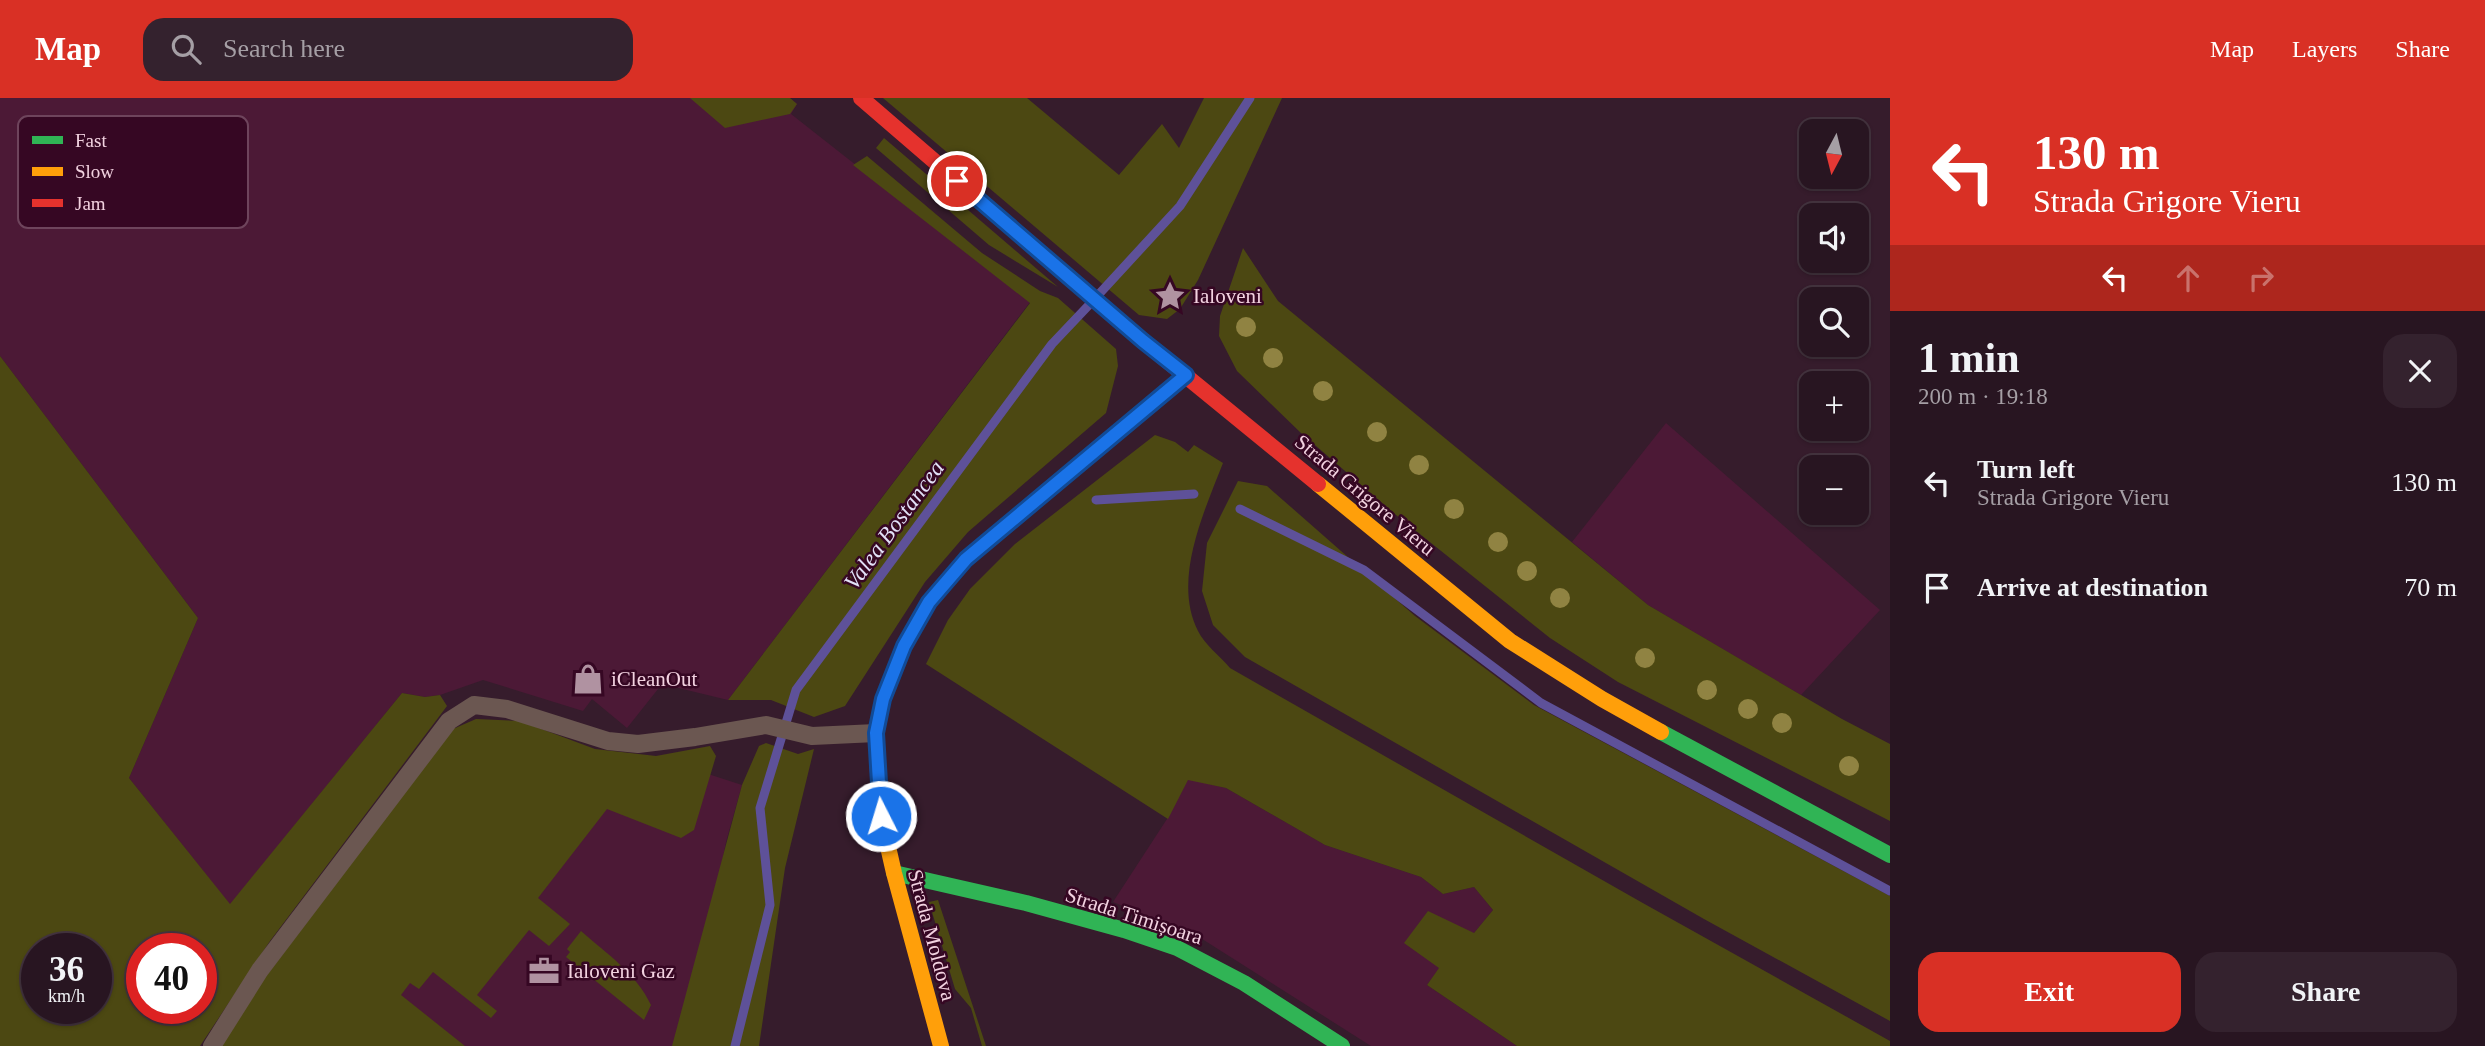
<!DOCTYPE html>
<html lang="en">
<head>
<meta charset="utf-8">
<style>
  body { margin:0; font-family:"Times New Roman",serif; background:#34222e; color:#f1f3f6; height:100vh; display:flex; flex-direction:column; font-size:26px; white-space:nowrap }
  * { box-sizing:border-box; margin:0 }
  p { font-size:23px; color:#a59fa5 }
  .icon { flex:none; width:38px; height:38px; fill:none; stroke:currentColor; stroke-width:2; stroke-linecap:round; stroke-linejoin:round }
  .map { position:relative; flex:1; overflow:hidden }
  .panel { display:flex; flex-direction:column; background:#281521; width:595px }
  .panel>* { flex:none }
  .hud { background:#d93025; color:#fff; overflow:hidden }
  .needle { width:46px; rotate:187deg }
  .buttons { position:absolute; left:1799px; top:21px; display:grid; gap:14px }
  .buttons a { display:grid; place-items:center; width:70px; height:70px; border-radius:14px; background:#281521; box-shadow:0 2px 5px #0004,0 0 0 2px #44343f; font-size:35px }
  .speed { position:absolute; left:21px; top:835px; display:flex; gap:14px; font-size:35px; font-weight:700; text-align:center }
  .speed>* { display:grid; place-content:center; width:91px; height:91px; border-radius:50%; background:#281521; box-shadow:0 2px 5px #0004,0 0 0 2px #44343f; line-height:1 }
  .speed small { font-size:18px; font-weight:400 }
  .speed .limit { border:10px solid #d22; background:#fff; color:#111 }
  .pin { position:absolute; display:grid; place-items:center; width:60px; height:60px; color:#fff; margin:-30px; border:4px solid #fff; border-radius:50%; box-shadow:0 2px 7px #0007 }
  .me { position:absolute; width:77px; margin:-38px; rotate:355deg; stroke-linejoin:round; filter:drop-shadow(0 0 5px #0008) }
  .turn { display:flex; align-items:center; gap:24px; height:147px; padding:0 28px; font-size:32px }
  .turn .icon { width:91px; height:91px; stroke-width:2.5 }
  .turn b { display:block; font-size:49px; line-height:60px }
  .lanes { display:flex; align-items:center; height:66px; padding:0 28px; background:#0003; justify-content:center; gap:35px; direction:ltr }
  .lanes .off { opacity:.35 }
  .round { display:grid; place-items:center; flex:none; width:74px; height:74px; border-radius:21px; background:#34222e }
  .headline { display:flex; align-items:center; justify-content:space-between; height:119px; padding:0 28px }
  h1 { font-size:42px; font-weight:700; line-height:52px }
  .primary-button { display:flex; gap:14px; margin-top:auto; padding:14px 28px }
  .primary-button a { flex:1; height:80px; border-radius:21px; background:#d93025; color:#fff; font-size:28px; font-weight:700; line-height:80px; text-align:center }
  .primary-button a+a { background:#34222e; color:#f1f3f6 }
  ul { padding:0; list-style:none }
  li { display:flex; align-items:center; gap:21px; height:105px; padding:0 28px }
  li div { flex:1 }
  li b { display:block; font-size:26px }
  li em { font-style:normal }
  header { display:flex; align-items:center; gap:42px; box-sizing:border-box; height:98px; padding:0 35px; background:#d93025; color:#fff }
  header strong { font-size:33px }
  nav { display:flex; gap:38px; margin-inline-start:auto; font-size:24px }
  .search { width:490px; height:63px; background:#34222e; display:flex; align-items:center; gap:18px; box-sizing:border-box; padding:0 24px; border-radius:21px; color:#a59fa5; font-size:26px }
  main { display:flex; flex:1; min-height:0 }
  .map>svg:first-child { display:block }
  .built { fill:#4c1936 }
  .green { fill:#4c4812; fill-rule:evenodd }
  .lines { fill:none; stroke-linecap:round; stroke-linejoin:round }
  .stream { stroke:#5e5199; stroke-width:9 }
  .lane { stroke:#6b5751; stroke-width:18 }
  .fast { stroke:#30b455; stroke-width:16 }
  .slow { stroke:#ff9f0a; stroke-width:16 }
  .jam { stroke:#e5322d; stroke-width:16 }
  .tree { fill:#908342 }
  .route-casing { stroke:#114b97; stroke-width:18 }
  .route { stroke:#1a73e8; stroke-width:12 }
  .labels { text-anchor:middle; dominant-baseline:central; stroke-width:5; stroke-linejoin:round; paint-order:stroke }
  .poi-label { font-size:21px; fill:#f2d2e0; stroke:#360723; text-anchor:start }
  .street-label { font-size:21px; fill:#f2d2e0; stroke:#360723 }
  .water-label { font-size:23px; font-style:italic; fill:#e2e1f7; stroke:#360723 }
  .key { fill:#360723; stroke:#6e445c; stroke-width:2 }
  .key-label { font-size:19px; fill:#f2d2e0 }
</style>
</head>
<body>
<header>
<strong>Map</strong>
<div class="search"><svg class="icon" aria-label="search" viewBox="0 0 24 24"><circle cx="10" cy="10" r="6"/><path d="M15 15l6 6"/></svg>Search here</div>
<nav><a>Map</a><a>Layers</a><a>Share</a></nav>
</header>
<main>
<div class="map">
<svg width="1890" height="948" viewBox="0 0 1890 948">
  <rect width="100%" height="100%" fill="#361c2c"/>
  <path class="built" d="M0,0h790l7,6 -6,10 239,188 -302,398 -66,-16 -35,44 -35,-29 -9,12 -100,-31 -43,15 -15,2 -23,-4 -172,212 -101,-127 69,-160 -198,-262z
    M1666,325l214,187 -79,85 -153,-90 -76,-63z
    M702,674l40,13 -16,57 -40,204h-393l305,-252z
    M1188,681l38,9 99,57 96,32 22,17 31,-7 19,23 -19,23 -35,36 -12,16 90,61h-146l-172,-109 -86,-35 54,-83z"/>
  <path class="green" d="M690,0h100l7,6 -7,10 -65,14z
    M883,0h144l92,77 43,-51 17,24 25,-50h78l-84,182 -18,29 -13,10 -28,-4z
    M884,40l174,149 -69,-42 -113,-97z
    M867,58l115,97 58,38 18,7 58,51 2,17 -12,47 -138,119 -43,50 -80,124 -31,11 -43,-17h-43l302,-397 -177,-138z
    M1243,150l35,53 370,304 194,114 48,25v77l-272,-139 -68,-44 -154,-123 -95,-82 -64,-62 -18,-35 1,-20z
    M0,258l198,262 -69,160 101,126 172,-211 23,4 15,-2 7,11 -177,235 -70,105h-200zM37,850h59v60h-59zM142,850h59v60h-59z
    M1155,337l20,7 13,10 6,-7 29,18c-19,49 -51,117 -25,168 6,13 22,25 32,37l411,234 249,139v5h-373l-90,-61 12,-17 -35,-25 24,-32 46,22 19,-23 -19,-23 -31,7 -22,-17 -96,-32 -99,-57 -38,-8 -20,39 -242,-155 22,-44 22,-31 45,-45z
    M1238,383l29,5 148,130 119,89 356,191v125l-186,-102 -459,-262 -32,-32 -11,-34 5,-48z
    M476,621l44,2 75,28 61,7 54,-10 6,10 -22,74 -13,8 -74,-29 -69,89 32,26 -21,22 -20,-16 -52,65 20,16 -6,7 -58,-46 -14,17 -9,-6 -9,12 64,51h-244l27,-46 205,-271z
    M766,645l32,11 16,-5 -29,119 -26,178h-87l70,-261 17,-39z
    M938,802l48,146h-4l-11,-38 -16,-19 -26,-87z
    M581,833c26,23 55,42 70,74l-7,15 -78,-63 4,-5 -3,-3z"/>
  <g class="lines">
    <path class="stream" d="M1100,195l80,-87 70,-108
      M1096,402l98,-6
      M1240,411l124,61 177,133 349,188
      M735,948l35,-141 -10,-97 36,-118 256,-346 36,-38"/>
    <path class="lane" d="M212,948l48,-76 189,-249 25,-16 33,4 101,32 30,3 57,-7 71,-12 46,11 64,-3"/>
    <path class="fast" d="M1661,634l229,123
      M894,775l132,30 98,27 53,18 67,35 98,63"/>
    <path class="slow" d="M1318,386l192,157 92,58 59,33
      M878,675l3,43 13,57 47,173"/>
    <path class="jam" d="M861,0l282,243 175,143
      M878,675l-2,-40 7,-34 21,-53 25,-44 37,-43 220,-184"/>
  </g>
  <g class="tree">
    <circle cx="1246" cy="229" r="10"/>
    <circle cx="1273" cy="260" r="10"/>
    <circle cx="1323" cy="293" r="10"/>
    <circle cx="1377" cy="334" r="10"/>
    <circle cx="1419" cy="367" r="10"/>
    <circle cx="1454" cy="411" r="10"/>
    <circle cx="1498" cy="444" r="10"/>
    <circle cx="1527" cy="473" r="10"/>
    <circle cx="1560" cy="500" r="10"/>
    <circle cx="1645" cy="560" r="10"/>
    <circle cx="1707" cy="592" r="10"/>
    <circle cx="1748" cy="611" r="10"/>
    <circle cx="1782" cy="625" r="10"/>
    <circle cx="1849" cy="668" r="10"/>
  </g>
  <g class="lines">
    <g class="route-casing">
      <path id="route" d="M881,718l-5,-83 7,-34 21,-53 25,-44 37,-43 220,-184 -43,-34 -186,-160"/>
    </g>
    <use href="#route" class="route"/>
  </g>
  <defs>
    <g id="sight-bare" transform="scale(2.415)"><path d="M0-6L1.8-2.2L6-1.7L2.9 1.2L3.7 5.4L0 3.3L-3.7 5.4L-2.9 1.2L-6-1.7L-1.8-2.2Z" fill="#b092a1" stroke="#360723" stroke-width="2.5" paint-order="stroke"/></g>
    <g id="shop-bare" transform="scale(2.415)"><path d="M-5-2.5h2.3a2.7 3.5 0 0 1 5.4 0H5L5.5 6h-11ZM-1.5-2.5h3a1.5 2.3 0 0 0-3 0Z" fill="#b092a1" stroke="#360723" stroke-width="2.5" paint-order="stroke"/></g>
    <g id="office-bare" transform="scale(2.415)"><path d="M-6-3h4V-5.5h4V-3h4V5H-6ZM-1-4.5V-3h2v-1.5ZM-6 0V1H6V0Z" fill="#b092a1" stroke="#360723" stroke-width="2.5" paint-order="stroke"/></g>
  </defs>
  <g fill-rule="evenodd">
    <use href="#sight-bare" x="1170" y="198"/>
    <use href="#shop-bare" x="588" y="581"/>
    <use href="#office-bare" x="544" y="873"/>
  </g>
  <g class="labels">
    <g class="poi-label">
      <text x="1193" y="198">Ialoveni</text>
      <text x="611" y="581">iCleanOut</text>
      <text x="567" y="873">Ialoveni Gaz</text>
    </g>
    <g class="street-label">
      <text transform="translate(1365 397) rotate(40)">Strada Grigore Vieru</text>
      <text transform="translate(1134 818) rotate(18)">Strada Timișoara</text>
      <text transform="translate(932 837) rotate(75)">Strada Moldova</text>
    </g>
    <g class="water-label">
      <text transform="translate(894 427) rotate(-54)">Valea Bostancea</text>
    </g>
  </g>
  <rect x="18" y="18" width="230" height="112" rx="10" class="key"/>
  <rect x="32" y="38" width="31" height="8" fill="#30b455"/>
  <rect x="32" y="69" width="31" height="9" fill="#ff9f0a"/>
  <rect x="32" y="101" width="31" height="8" fill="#e5322d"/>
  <g class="key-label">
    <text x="75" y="49">Fast</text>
    <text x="75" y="80">Slow</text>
    <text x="75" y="112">Jam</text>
  </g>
</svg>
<div class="buttons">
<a><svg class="needle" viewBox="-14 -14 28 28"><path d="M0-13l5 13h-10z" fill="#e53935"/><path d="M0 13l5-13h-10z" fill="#a59fa5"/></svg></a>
<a><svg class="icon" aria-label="sound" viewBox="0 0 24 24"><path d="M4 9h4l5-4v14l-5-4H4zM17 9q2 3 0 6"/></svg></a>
<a><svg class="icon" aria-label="search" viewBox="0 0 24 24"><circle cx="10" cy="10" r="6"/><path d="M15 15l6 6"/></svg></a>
<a>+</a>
<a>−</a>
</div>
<div class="speed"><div>36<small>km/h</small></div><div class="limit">40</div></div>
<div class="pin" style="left:957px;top:83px;background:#d93025"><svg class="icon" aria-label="arrive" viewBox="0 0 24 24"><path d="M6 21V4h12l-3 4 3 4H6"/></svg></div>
<svg class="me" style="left:881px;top:718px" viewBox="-20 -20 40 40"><circle r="17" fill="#1a73e8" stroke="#fff" stroke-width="3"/><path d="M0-11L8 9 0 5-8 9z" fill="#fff"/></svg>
</div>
<section class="panel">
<div class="hud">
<div class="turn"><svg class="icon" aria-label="left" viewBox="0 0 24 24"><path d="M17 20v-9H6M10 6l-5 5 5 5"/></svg><div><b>130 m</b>Strada Grigore Vieru</div></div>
<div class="lanes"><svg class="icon" aria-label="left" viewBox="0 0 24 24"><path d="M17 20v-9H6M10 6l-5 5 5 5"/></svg><svg class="icon off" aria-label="ahead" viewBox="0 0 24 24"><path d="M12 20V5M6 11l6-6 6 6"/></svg><svg class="icon off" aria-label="right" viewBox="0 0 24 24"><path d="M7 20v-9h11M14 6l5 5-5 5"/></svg></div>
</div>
<div class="headline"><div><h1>1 min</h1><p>200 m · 19:18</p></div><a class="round"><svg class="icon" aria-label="close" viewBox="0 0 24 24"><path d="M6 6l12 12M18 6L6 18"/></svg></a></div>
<ul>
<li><svg class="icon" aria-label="left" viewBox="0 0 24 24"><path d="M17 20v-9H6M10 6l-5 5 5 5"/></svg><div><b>Turn left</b><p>Strada Grigore Vieru</p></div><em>130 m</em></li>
<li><svg class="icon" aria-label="arrive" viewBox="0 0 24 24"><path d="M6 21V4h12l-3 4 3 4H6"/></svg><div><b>Arrive at destination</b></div><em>70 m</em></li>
</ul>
<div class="primary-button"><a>Exit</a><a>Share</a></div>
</section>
</main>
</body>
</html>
